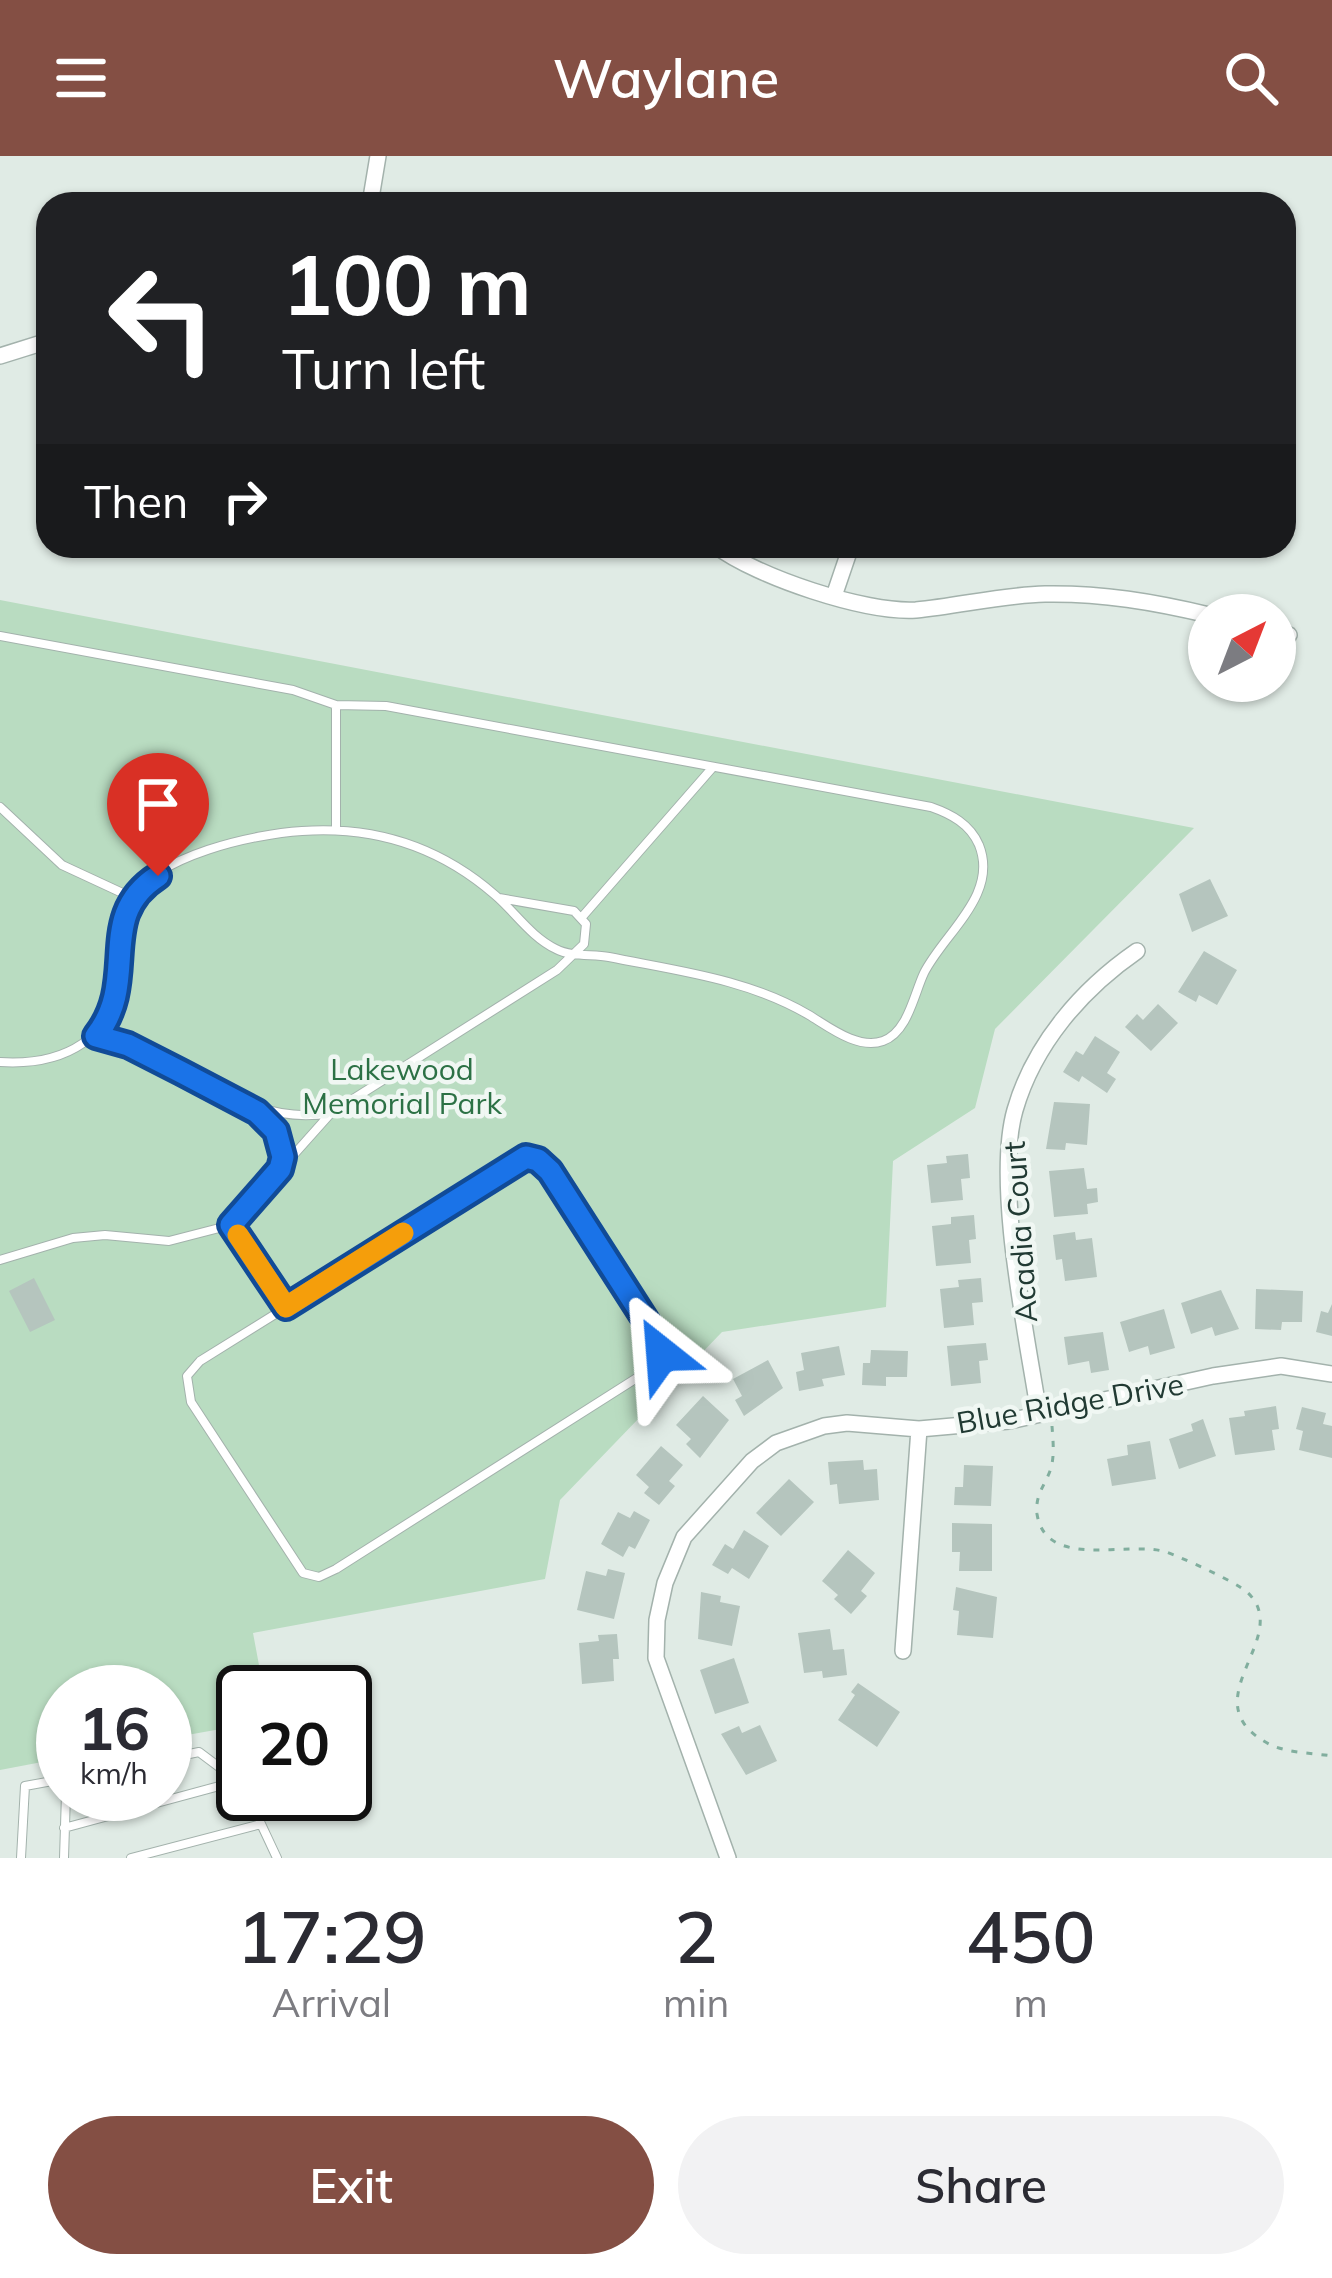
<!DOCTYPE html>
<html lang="en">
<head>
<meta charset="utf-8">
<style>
  body { margin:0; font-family:Mulish,sans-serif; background:#f2f2f3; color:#2b2b33; height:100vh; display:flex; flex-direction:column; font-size:45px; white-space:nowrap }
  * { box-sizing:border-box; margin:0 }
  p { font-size:39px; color:#7c7c81 }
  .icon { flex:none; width:66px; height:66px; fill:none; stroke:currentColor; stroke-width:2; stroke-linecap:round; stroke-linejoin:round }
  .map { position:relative; height:1702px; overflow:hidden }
  .details { display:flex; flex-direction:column; background:#fff; flex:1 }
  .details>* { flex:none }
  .guide { position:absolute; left:36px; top:36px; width:1260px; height:366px; border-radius:36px; box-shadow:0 3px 9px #0004; background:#202124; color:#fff; overflow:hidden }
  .needle { width:78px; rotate:42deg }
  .tools { position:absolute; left:1188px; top:438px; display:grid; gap:24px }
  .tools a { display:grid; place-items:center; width:108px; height:108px; border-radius:50%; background:#fff; box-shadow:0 3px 9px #0004; font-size:60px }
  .speed { position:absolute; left:36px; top:1509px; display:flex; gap:24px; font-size:60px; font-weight:700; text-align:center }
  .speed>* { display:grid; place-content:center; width:156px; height:156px; border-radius:50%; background:#fff; box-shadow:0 3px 9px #0004; line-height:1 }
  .speed small { font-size:30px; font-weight:400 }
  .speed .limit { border:6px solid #111; border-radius:18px; background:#fff; color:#111 }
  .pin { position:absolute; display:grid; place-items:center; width:102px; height:102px; color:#fff; margin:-123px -51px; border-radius:50% 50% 50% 0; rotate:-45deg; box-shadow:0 0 12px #0007 }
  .pin .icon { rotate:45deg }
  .me { position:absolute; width:132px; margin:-66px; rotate:332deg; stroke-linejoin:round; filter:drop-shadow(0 0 9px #0008) }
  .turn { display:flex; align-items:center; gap:42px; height:252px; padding:0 48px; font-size:54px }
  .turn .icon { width:156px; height:156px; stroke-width:2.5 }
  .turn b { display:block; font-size:84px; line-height:102px }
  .then { display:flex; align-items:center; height:114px; padding:0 48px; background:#0003; gap:24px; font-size:45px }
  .eta { display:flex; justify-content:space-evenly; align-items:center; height:204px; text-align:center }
  .eta b { font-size:72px; font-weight:600; line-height:84px }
  .cta { display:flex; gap:24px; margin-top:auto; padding:24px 48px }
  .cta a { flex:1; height:138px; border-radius:72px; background:#844f44; color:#fff; font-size:48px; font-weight:600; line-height:138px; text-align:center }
  .cta a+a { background:#f2f2f3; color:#2b2b33 }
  header { display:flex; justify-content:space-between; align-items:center; height:156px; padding:0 48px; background:#844f44; color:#fff; font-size:54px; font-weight:600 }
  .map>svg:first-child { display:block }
  .green { fill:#b9dcc1 }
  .building { fill:#b5c5be }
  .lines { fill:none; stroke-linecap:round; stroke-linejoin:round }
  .lane-casing { stroke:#a3b2ac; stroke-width:10 }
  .street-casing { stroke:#a3b2ac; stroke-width:18 }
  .path { stroke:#81ae9e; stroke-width:3; stroke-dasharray:6 9; stroke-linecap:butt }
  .lane { stroke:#fff; stroke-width:8 }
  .street { stroke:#fff; stroke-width:15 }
  .route-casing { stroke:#114b97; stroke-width:30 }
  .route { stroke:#1a73e8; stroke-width:21 }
  .slow { stroke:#f59e0b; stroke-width:21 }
  .labels { text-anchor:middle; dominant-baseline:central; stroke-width:9; stroke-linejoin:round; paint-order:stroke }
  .park-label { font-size:30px; fill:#2c7145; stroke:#f0f7f3 }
  .street-label { font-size:30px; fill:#213a33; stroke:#f0f7f3 }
</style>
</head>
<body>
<header><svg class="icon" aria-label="menu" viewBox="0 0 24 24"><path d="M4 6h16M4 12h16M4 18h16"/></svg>Waylane<svg class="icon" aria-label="search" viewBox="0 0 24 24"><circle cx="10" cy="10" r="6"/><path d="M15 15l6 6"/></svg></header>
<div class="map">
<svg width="1332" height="1702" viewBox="0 0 1332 1702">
  <rect width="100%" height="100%" fill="#e0ebe5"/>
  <path class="green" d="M0,444l1194,228 -199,201 -20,79 -82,53 -7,146 -164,25 -162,168 -15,79 -292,54 11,59h-21v33l-78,14v-47h-102v66l-63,12z"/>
  <path class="building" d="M1210,723l18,37 -36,16 -13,-38z
    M1204,795l33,19 -20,35 -18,-10 -3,7 -18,-10z
    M1158,848l20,19 -27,28 -26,-24 12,-13 6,6z
    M1095,880l25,16 -13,21 9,6 -9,14 -25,-17 -3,6 -16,-10 13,-21 7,4z
    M1054,946l36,2 -3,41 -21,-2 -1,7 -19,-1z
    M968,998l2,24 -9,1 2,21 -32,3 -4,-38 20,-2 -1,-7z
    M1084,1012l3,21 10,-1 1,14 -11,2 1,10 -34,3 -5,-46z
    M974,1059l2,24 -7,1 2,23 -35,3 -4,-40 19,-2v-7z
    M1075,1076l1,8 16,-2 5,39 -32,4 -3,-22 -6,1 -3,-25z
    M34,1122l21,42 -25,12 -21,-41z
    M981,1122l2,24 -11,1 2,22 -30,3 -4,-39 19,-2 -1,-7z
    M1256,1133l47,2 -1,31h-20l-1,8 -26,-1z
    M1221,1134l18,39 -24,7 -3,-9 -21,7 -10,-31z
    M1332,1148v32l-16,-4 5,-21 7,2z
    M1164,1153l11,39 -25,7 -2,-9 -19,6 -9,-30z
    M1103,1176l6,38 -18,3 -2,-12 -21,4 -4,-28z
    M986,1187l2,17 -9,1 2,22 -30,3 -4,-40z
    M839,1190l6,29 -23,4 2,7 -25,5 -3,-19 8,-2 -3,-17z
    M871,1194l37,1 -1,26h-21v9l-24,-1 1,-22h7z
    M768,1204l15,28 -39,28 -9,-16 7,-4 -9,-17z
    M703,1240l26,24 -29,38 -14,-14 5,-5 -15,-14z
    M1276,1250l3,23 -7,1 3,20 -40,5 -6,-37 16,-2 -1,-5z
    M1302,1251l24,6 -3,11 9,2v32l-33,-8 4,-19 -7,-2z
    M1203,1263l13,37 -37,13 -10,-30 24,-8 -2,-7z
    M1150,1285l6,38 -44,7 -5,-27 21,-4 -1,-10z
    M661,1290l22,19 -14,16 6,5 -16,19 -15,-12 5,-6 -13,-12z
    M863,1304l1,10 13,-1 2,31 -40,4 -2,-20 -7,1 -2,-23z
    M964,1309l29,1 -2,40 -37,-1 1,-18h8z
    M789,1323l25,23 -33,34 -25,-23z
    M634,1355l16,9 -15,29 -6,-3 -6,11 -22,-13 17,-32 12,6z
    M952,1367l40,1v47h-33l1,-19h-8z
    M744,1374l25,16 -20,33 -17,-11 -4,6 -16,-9 13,-21 8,5z
    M848,1394l27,23 -14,18 6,5 -16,18 -17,-15 4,-4 -16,-14z
    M608,1413l17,4 -11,46 -37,-9 9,-39 20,5z
    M956,1431l41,10 -4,41 -36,-3 2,-24 -6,-1z
    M701,1436l20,4 -1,6 20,4 -8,40 -34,-7z
    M830,1473l3,21 11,-1 3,26 -24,3 -1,-7 -18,2 -6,-40z
    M617,1478l2,25h-6l1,22 -32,3 -3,-41 20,-2 -1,-6z
    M734,1502l15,45 -34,11 -15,-44z
    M858,1527l42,29 -23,35 -39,-27 17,-25 -4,-3z
    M760,1569l17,36 -31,14 -25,-41 18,-8 3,7z"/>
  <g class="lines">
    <g class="lane-casing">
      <path id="lane" d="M0,480l293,54 43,15 50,1 545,101c20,7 39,17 48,38 20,50 -35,88 -55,128 -10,21 -16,59 -41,68 -25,9 -54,-14 -74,-26 -61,-36 -131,-44 -200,-58 -17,-3 -38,0 -53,-8 -25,-12 -41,-37 -61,-54 -55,-48 -121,-69 -193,-64 -48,3 -145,24 -172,69 -13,21 -8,48 -10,71 -4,68 -56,95 -120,91
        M336,549v124
        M0,651l62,58 69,32
        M582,761l131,-150
        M96,880c81,17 145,93 234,77
        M251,953l25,22 5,33
        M526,1002l12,2 12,11 107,167 5,16 -8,13 -318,202 -17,8 -16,-4 -112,-171 -4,-26 13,-15z
        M231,1069l55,82
        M0,1104l73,-22 32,-3 64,6 62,-16 100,-112 226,-143 27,-26 2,-20 -12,-13 -75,-13
        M165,1603l34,-7 44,33
        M247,1638l30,64
        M64,1672l174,-47
        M21,1702l4,-72 38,-7
        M64,1702l2,-64
        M131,1702l130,-34"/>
    </g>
    <g class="street-casing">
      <path id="street" d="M370,48l8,-48
        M0,200l48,-15
        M716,390c41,31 149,67 200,64 43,-4 86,-15 129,-16 57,-1 109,8 164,21
        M834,440l17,-50
        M1275,475l14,4
        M1039,1258c-12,-78 -45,-231 -24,-304 19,-66 67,-121 122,-159
        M903,1495l16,-222
        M728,1702l-72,-200 1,-38 8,-37 19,-46 68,-76 24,-18 48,-17 23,-3 72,6 90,-8 204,-45 68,-10 51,8"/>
    </g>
    <path class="path" d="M1052,1270c1,15 3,31 -2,45 -6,16 -15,24 -13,43 9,57 92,26 129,38 15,5 70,30 81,40 49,45 -60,109 22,152 17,9 44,9 63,12"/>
    <use href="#lane" class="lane"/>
    <use href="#street" class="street"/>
  </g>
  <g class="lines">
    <g class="route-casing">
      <path id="route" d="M158,720c-64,41 -17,103 -62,160l32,9 53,27 76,40 19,19 7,26 -3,12 -49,56 55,82 240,-150 12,3 12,11 107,167 5,16"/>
    </g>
    <use href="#route" class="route"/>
    <path class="slow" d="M238,1079l48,72 117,-74"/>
  </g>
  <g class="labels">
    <g class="park-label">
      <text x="402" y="913">Lakewood<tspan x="402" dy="34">Memorial Park</tspan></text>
    </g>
    <g class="street-label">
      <text transform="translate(1020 1076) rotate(-94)">Acadia Court</text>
      <text transform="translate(1070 1247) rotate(-10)">Blue Ridge Drive</text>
    </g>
  </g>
</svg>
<div class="tools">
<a><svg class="needle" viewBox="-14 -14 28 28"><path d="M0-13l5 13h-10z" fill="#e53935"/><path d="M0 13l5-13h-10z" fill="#7c7c81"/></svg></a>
</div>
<div class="speed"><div>16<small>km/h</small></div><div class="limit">20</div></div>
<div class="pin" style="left:158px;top:720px;background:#d93025"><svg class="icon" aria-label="arrive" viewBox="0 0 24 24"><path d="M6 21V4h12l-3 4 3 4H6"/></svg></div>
<svg class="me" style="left:662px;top:1198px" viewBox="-20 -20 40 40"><path d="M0-17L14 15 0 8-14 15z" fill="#1a73e8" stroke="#fff" stroke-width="4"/></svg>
<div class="guide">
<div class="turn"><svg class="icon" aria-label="left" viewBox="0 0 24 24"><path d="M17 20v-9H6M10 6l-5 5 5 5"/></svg><div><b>100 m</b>Turn left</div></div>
<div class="then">Then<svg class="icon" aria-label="right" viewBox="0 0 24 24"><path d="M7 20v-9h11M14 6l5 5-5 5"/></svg></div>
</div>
</div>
<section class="details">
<div class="eta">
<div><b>17:29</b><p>Arrival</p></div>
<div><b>2</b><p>min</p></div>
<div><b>450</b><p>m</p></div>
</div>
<div class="cta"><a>Exit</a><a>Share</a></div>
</section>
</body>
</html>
